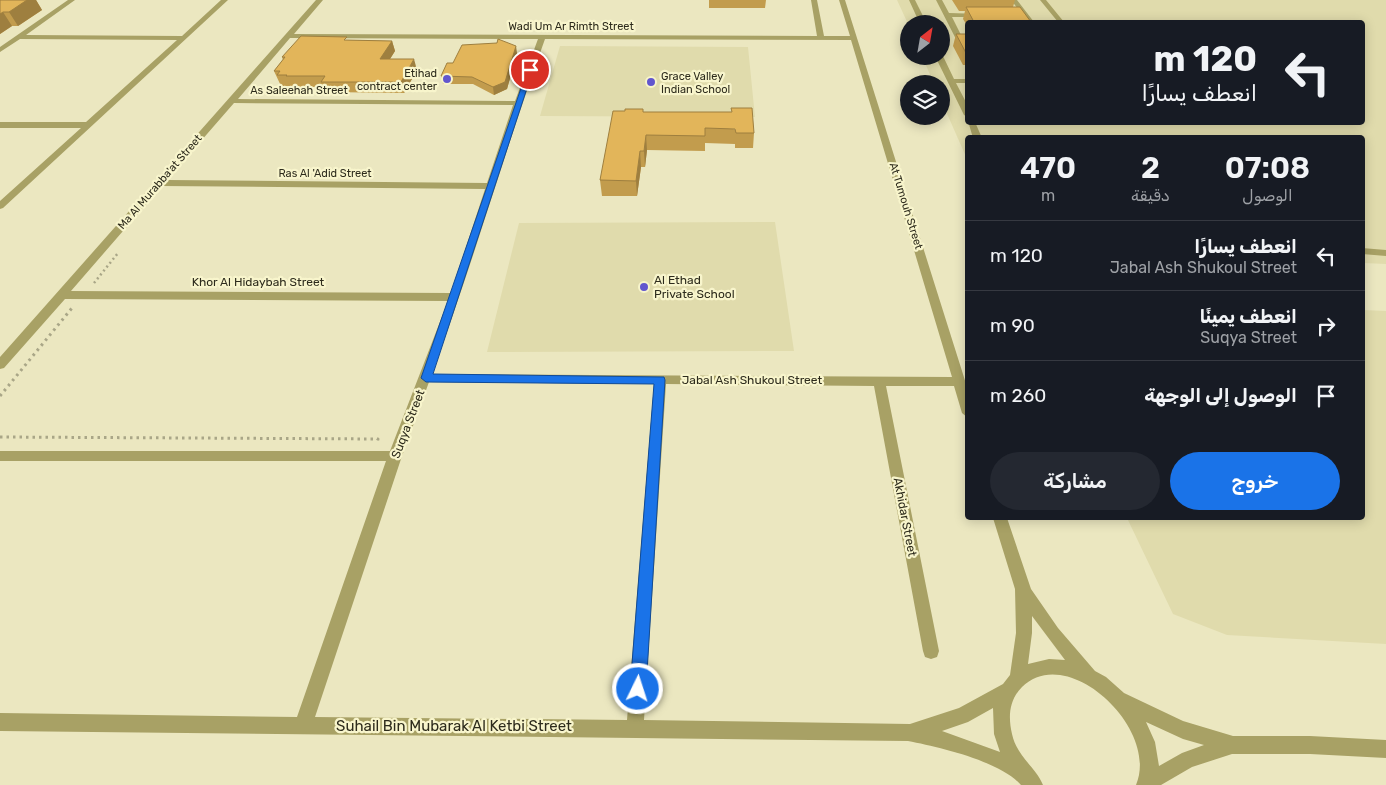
<!DOCTYPE html>
<html lang="ar">
<head>
<meta charset="utf-8">
<style>
  body { margin:0; font-family:Rubik,"Noto Sans Arabic",sans-serif; background:#242831; color:#f1f3f6; direction:rtl; height:100vh; display:flex; flex-direction:column; font-size:19px; white-space:nowrap }
  * { box-sizing:border-box; margin:0 }
  p { font-size:16px; color:#9ea1a6 }
  .icon { flex:none; width:28px; height:28px; fill:none; stroke:currentColor; stroke-width:2; stroke-linecap:round; stroke-linejoin:round }
  .map { position:relative; flex:1; overflow:hidden; direction:ltr }
  .panel { position:absolute; left:965px; top:135px; width:400px; height:385px; display:flex; flex-direction:column; background:#171b24; border-radius:5px; box-shadow:0 2px 12px #0003; direction:rtl }
  .panel>* { flex:none }
  .hud { position:absolute; left:965px; top:20px; width:400px; height:105px; border-radius:5px; box-shadow:0 2px 12px #0003; direction:rtl; background:#171b24; color:#f1f3f6; overflow:hidden }
  .needle { width:32px; rotate:31deg }
  .buttons { position:absolute; left:900px; top:15px; display:grid; gap:10px }
  .buttons a { display:grid; place-items:center; width:50px; height:50px; border-radius:50%; background:#171b24; box-shadow:0 2px 12px #0003; font-size:25px }
  .pin { position:absolute; display:grid; place-items:center; width:42px; height:42px; color:#fff; margin:-21px; border:2px solid #fff; border-radius:50%; box-shadow:0 1px 5px #0007 }
  .me { position:absolute; width:55px; margin:-28px; rotate:4deg; stroke-linejoin:round; filter:drop-shadow(0 0 4px #0008) }
  .turn { display:flex; align-items:center; gap:18px; height:105px; padding:0 25px; font-size:22px }
  .turn .icon { width:65px; height:65px; stroke-width:2.5 }
  .turn b { display:block; font-size:35px; line-height:42px }
  .eta { display:flex; justify-content:space-evenly; align-items:center; height:85px; text-align:center }
  .eta b { font-size:30px; font-weight:600; line-height:35px }
  .cta { display:flex; gap:10px; margin-top:auto; padding:10px 25px }
  .cta a { flex:1; height:58px; border-radius:30px; background:#1a73e8; color:#fff; font-size:20px; font-weight:600; line-height:58px; text-align:center }
  .cta a+a { background:#242831; color:#f1f3f6 }
  ul { padding:0; list-style:none }
  li { display:flex; align-items:center; gap:15px; height:70px; padding:0 25px; border-top:1px solid #363941 }
  li div { flex:1 }
  li b { display:block; font-size:19px }
  li em { font-style:normal }
  .map>svg:first-child { display:block }
  .built { fill:#e0dbac; fill-rule:evenodd }
  .lines { fill:none; stroke-linecap:round; stroke-linejoin:round }
  .path-far1 { stroke:#a9a687; stroke-width:2.5; stroke-dasharray:2 3; stroke-linecap:butt }
  .path { stroke:#a9a687; stroke-width:3; stroke-dasharray:2.5 4; stroke-linecap:butt }
  .minor { fill:#a8a165; fill-rule:evenodd }
  .wall { fill:#c29c4d }
  .shaded-wall { fill:#9e7f3f }
  .building { fill:#e2b55a; stroke:#9e7f3f }
  .route { fill:#1a73e8; stroke:#114b97 }
  .poi-dot { fill:#6256ce; stroke:#f8f5cc; stroke-width:2 }
  .labels { text-anchor:middle; dominant-baseline:central; stroke-width:4.5; stroke-linejoin:round; paint-order:stroke }
  .far-street-label { font-size:11px; fill:#2d2b1c; stroke:#f8f5cc }
  .far-poi-label { font-size:11px; fill:#2d2b1c; stroke:#f8f5cc; text-anchor:end }
  .poi-label { font-size:12px; fill:#2d2b1c; stroke:#f8f5cc; text-anchor:start }
  .street-label { font-size:12px; fill:#2d2b1c; stroke:#f8f5cc }
  .near-street-label { font-size:15px; fill:#2d2b1c; stroke:#f8f5cc }
</style>
</head>
<body>
<div class="map">
<svg width="1386" height="785" viewBox="0 0 1386 785">
  <rect width="100%" height="100%" fill="#ebe7c0"/>
  <path class="built" d="M897,0h489v264l-23,-1 -1,-125h-394l-1,21 -26,-59v-16h-7l-12,-28h19v-32h-32v2zM968,22h394v100h-394z
    M560,46l188,1 7,70 -215,-1z
    M775,222l19,129 -307,1 32,-129z
    M1363,310l23,1v333l-159,-9 -54,-21 -46,-96h235z"/>
  <g class="lines">
    <path class="path-far1" d="M94,283l24,-30"/>
    <path class="path" d="M0,396l72,-88
      M0,437l378,2 -1,4"/>
    <path class="minor" d="M68,0h7l-49,35 156,1 39,-36h7l-225,208 -3,1v-8l81,-73h-81v-6h86l91,-82 -157,-1 -20,13v-5z
      M316,0h7l-29,34 523,2 -6,-36h6l7,36h26l-11,-36h6l123,390v28l-6,-5 -8,-27h-68l53,265 -2,6 -6,2 -6,-2 -2,-6 -49,-265 -208,-2 -22,336 266,4 49,-16 44,-24 7,-9 6,-42 -1,-44 -22,-71h14l24,71 27,39 37,43 11,6 18,16 59,28 50,15h77l76,4v18l-76,-4h-78l-40,13 -31,18h-25c24,-57 -69,-143 -114,-98 -13,13 -14,30 -10,47 5,23 23,32 31,51h-22c-21,-24 -82,-38 -113,-44l-908,-10v-18l297,4 89,-256h-386v-10h390l58,-150 -383,-2 -61,69 -4,1v-12zM290,38l248,1 -23,62 -277,-2zM545,39l306,1 101,337 -520,-3c41,-111 73,-224 113,-335zM234,103l279,2 -26,78 -320,-3zM162,186l323,3 -34,104 -380,-2zM429,382l225,2 -27,336 -312,-3 87,-261zM1032,616l33,44 -16,-1 -21,5 4,-31zM993,708l1,26 6,18 -58,-21 26,-9zM1146,722l37,17 21,6 -22,8 -23,13 -4,-24z
      M909,0h6l12,24h-7z
      M936,0h6l7,13 33,1 1,1 -3,2h-28l12,24h4v4h-9z
      M1011,0h6l17,22h-6z
      M1040,0h6l18,22h-6z
      M942,54l12,25h14v4h-12l12,23v11l-4,-2 -29,-59h6z
      M968,121l7,1 7,16h-9z
      M1362,248l24,2v6l-24,-2z"/>
  </g>
  <path class="wall" d="M0,0h36l6,10 -24,16h-6l-12,8z
    M709,0h57l-1,8h-56z
    M952,0h63l-2,7 18,15h-63v5l-5,-8 2,-8h-6z
    M956,34h12v31h-5l-10,-19z
    M348,40l44,1 3,10 -5,8 27,11 -13,23 -79,-1 -2,-5h-33l-1,-1h-8l-7,-15 9,-11 -1,-3z
    M517,53l-10,36 -13,6 -21,-11h-30l-2,-8 12,-13z
    M643,109v3l111,21 -1,15h-18v-4l-30,-1v8l-58,-1 -2,17h-4l-4,29h-35l-2,-16 25,-69z"/>
  <path class="shaded-wall" d="M27,0h9l6,10 -24,16 -9,-14z
    M3,12l9,14 -12,8v-20z
    M392,41l3,10 -12,19 -3,-11z
    M516,46l1,7 -10,36 -13,6 -1,-8z
    M414,59l3,11 -13,23 -3,-11z
    M646,135l1,15 -2,17 -1,-16z
    M640,151l1,16 -4,29 -1,-15z"/>
  <path class="building" d="M0,0h27l-18,12h-6l-3,2z
    M966,7h54l11,15h-57z
    M956,34h12v19h-2z
    M301,36l46,1 -3,3 48,1 -12,18h34l-13,23h-80l4,-6h-39l1,-1h-10l3,-4h-6l11,-14h-3z
    M498,39l18,7 -11,36 -12,5 -21,-10 -31,-1 6,-13h6l9,-18 35,-2z
    M731,108h21l2,25h-18l-1,-4 -30,-1v8l-59,-1 -2,16h-4l-4,30 -36,-1 13,-69h12v-2h18v3h89z"/>
  <path class="route" d="M528,68l5,2 -100,304 231,3 1,3 -19,309 -2,6 -6,2 -5,-2 -3,-6 24,-305 -228,-2 -5,-4z"/>
  <g class="poi-dot">
    <circle cx="447" cy="79" r="5"/>
    <circle cx="651" cy="82" r="5"/>
    <circle cx="644" cy="287" r="5"/>
  </g>
  <g class="labels">
    <g class="far-street-label">
      <text x="571" y="26">Wadi Um Ar Rimth Street</text>
      <text x="299" y="90">As Saleehah Street</text>
      <text x="325" y="173">Ras Al 'Adid Street</text>
      <text transform="translate(160 182) rotate(-49)">Ma Al Murabba'at Street</text>
      <text transform="translate(906 206) rotate(73)">At Tumouh Street</text>
    </g>
    <g class="far-poi-label">
      <text x="437" y="73">Etihad<tspan x="437" dy="13">contract center</tspan></text>
      <text x="661" y="76" text-anchor="start">Grace Valley<tspan x="661" dy="13">Indian School</tspan></text>
    </g>
    <g class="poi-label">
      <text x="654" y="280">Al Ethad<tspan x="654" dy="14">Private School</tspan></text>
    </g>
    <g class="street-label">
      <text x="258" y="282">Khor Al Hidaybah Street</text>
      <text x="752" y="380">Jabal Ash Shukoul Street</text>
      <text transform="translate(408 424) rotate(-69)">Suqya Street</text>
      <text transform="translate(905 517) rotate(79)">Akhidar Street</text>
    </g>
    <g class="near-street-label">
      <text x="454" y="726">Suhail Bin Mubarak Al Ketbi Street</text>
    </g>
  </g>
</svg>
<div class="buttons">
<a><svg class="needle" viewBox="-14 -14 28 28"><path d="M0-13l5 13h-10z" fill="#e53935"/><path d="M0 13l5-13h-10z" fill="#9ea1a6"/></svg></a>
<a><svg class="icon" aria-label="layers" viewBox="0 0 24 24"><path d="M12 4l9 5-9 5-9-5zM3 14l9 5 9-5"/></svg></a>
</div>
<div class="pin" style="left:530px;top:70px;background:#d93025"><svg class="icon" aria-label="arrive" viewBox="0 0 24 24"><path d="M6 21V4h12l-3 4 3 4H6"/></svg></div>
<svg class="me" style="left:638px;top:689px" viewBox="-20 -20 40 40"><circle r="17" fill="#1a73e8" stroke="#fff" stroke-width="3"/><path d="M0-11L8 9 0 5-8 9z" fill="#fff"/></svg>
<div class="hud">
<div class="turn"><svg class="icon" aria-label="left" viewBox="0 0 24 24"><path d="M17 20v-9H6M10 6l-5 5 5 5"/></svg><div><b>120 m</b>انعطف يسارًا</div></div>
</div>
<section class="panel">
<div class="eta">
<div><b>07:08</b><p>الوصول</p></div>
<div><b>2</b><p>دقيقة</p></div>
<div><b>470</b><p>m</p></div>
</div>
<ul>
<li><svg class="icon" aria-label="left" viewBox="0 0 24 24"><path d="M17 20v-9H6M10 6l-5 5 5 5"/></svg><div><b>انعطف يسارًا</b><p>Jabal Ash Shukoul Street</p></div><em>120 m</em></li>
<li><svg class="icon" aria-label="right" viewBox="0 0 24 24"><path d="M7 20v-9h11M14 6l5 5-5 5"/></svg><div><b>انعطف يمينًا</b><p>Suqya Street</p></div><em>90 m</em></li>
<li><svg class="icon" aria-label="arrive" viewBox="0 0 24 24"><path d="M6 21V4h12l-3 4 3 4H6"/></svg><div><b>الوصول إلى الوجهة</b></div><em>260 m</em></li>
</ul>
<div class="cta"><a>خروج</a><a>مشاركة</a></div>
</section>
</div>
</body>
</html>
